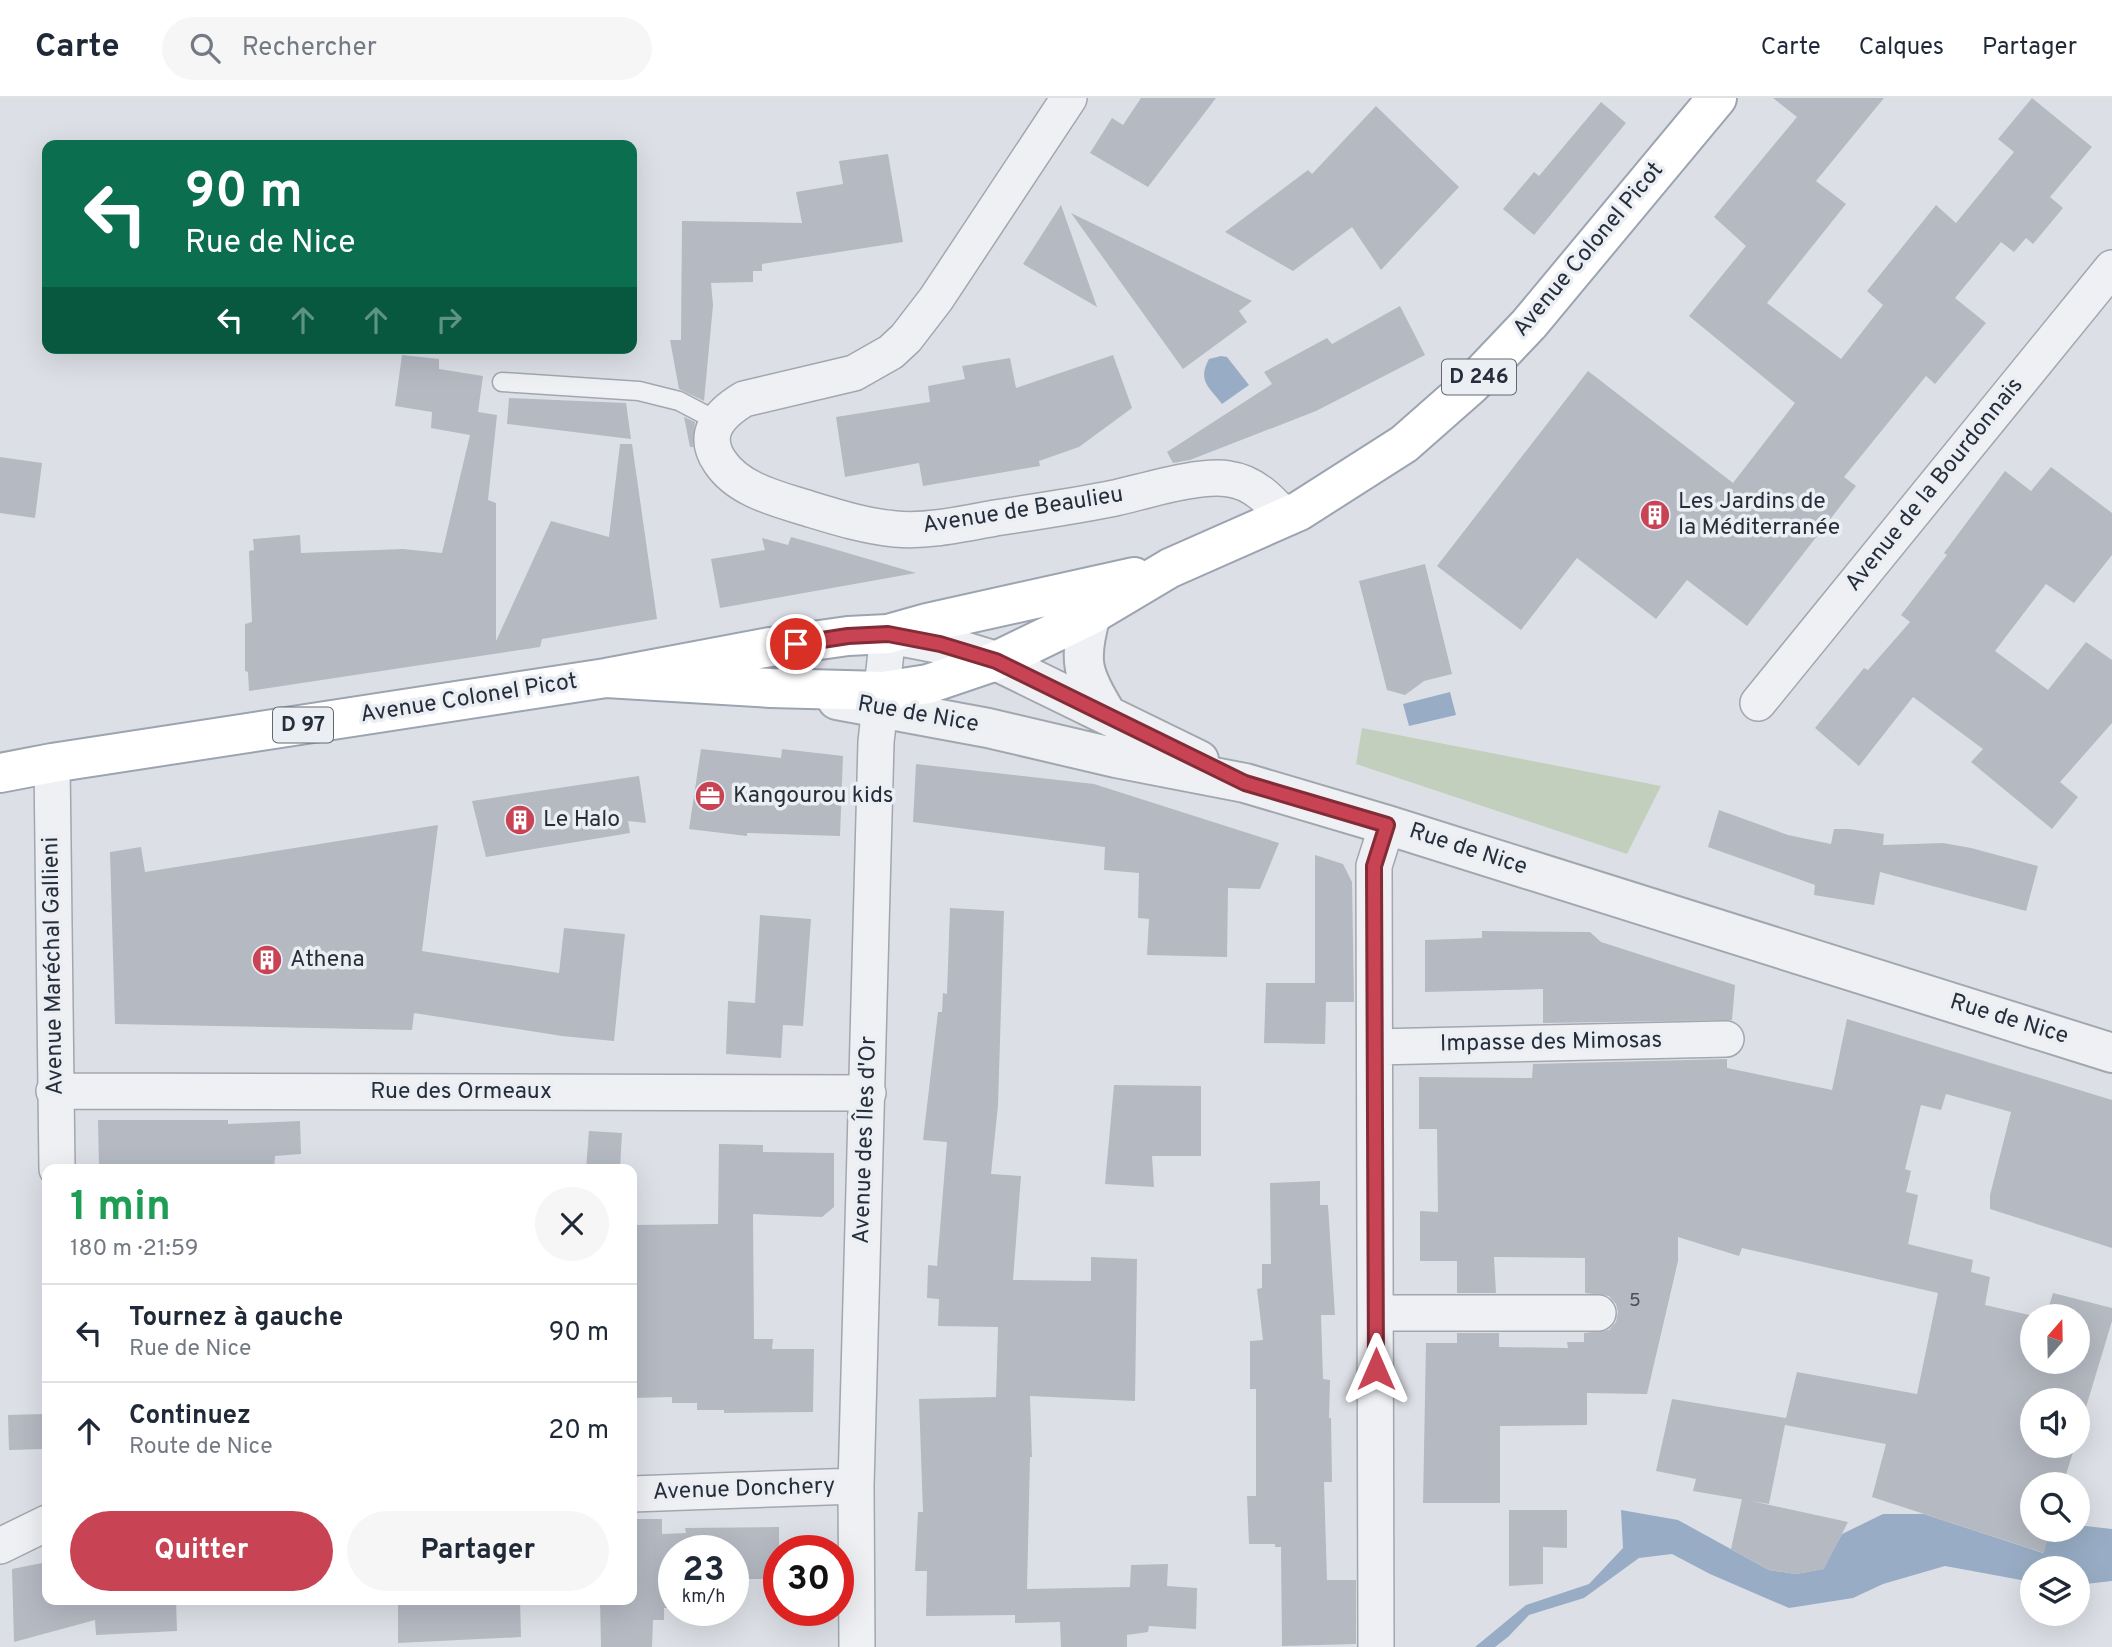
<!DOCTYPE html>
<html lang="fr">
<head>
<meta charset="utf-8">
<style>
  body { margin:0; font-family:Overpass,sans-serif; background:#f6f6f7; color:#1f2937; height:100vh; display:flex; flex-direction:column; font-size:26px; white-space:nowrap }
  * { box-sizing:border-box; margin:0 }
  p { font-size:23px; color:#747a83 }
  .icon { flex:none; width:38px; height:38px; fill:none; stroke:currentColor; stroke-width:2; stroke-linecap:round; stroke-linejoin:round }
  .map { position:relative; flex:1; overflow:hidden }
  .panel { position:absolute; left:42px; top:1066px; width:595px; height:441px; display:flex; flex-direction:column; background:#fff; border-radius:14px; box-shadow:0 7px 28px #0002 }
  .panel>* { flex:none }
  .hud { position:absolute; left:42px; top:42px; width:595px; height:214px; border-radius:14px; box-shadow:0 7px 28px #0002; background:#0b6e4f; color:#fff; overflow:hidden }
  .needle { width:46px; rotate:20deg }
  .buttons { position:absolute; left:2020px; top:1206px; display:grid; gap:14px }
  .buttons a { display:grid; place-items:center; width:70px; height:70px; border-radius:50%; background:#fff; box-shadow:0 7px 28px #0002; font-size:35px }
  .speed { position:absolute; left:658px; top:1437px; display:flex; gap:14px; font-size:35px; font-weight:700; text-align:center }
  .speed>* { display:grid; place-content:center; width:91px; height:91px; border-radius:50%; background:#fff; box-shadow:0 7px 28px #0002; line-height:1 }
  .speed small { font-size:18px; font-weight:400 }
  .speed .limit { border:10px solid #d22; background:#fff; color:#111 }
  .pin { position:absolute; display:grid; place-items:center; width:60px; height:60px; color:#fff; margin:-30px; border:4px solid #fff; border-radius:50%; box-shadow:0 2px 7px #0007 }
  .me { position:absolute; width:77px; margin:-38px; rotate:0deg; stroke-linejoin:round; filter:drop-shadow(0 0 5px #0008) }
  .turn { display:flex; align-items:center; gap:24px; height:147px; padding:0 28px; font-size:32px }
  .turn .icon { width:91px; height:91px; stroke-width:2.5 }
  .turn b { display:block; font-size:49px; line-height:60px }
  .lanes { display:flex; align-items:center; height:66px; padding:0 28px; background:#0003; justify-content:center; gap:35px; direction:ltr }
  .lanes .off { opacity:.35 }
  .round { display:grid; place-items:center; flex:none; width:74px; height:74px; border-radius:37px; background:#f6f6f7 }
  .head { display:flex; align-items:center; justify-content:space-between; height:119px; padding:0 28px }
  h1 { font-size:42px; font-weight:700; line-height:52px; color:#1e9e55 }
  .action { display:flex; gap:14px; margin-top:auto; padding:14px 28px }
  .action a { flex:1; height:80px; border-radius:42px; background:#c84454; color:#fff; font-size:28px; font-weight:700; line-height:80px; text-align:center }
  .action a+a { background:#f6f6f7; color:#1f2937 }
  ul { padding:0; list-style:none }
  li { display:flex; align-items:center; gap:21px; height:98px; padding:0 28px; border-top:2px solid #e0e1e3 }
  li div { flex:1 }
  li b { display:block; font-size:26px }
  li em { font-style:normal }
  header { display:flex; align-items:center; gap:42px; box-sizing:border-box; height:98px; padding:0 35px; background:#fff; border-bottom:2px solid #e0e1e3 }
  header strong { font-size:33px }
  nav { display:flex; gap:38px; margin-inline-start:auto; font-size:24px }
  .search { width:490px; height:63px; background:#f6f6f7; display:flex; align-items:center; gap:18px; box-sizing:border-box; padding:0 24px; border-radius:38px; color:#747a83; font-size:26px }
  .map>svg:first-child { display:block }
  .green { fill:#c2cfbd }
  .water { fill:#98adc5 }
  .building { fill:#b4b9c2 }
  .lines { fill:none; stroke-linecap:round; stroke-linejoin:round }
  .service-casing { stroke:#a2a7af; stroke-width:21 }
  .minor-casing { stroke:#a2a7af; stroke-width:38 }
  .tertiary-casing { stroke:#a2a7af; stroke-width:42 }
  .primary-casing { stroke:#9ca4b1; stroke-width:42 }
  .service { stroke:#eff0f4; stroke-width:18 }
  .minor { stroke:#eff0f4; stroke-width:35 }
  .tertiary { stroke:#eff0f4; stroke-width:38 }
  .primary { stroke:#fff; stroke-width:38 }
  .route-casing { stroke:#822c37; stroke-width:18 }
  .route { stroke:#c84454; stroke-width:12 }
  .labels { text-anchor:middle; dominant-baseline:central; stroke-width:7; stroke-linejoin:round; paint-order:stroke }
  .number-label { font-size:19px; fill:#4a515d }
  .shield { fill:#ebeff4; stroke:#616872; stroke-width:2 }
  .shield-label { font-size:21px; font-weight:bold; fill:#262e3b }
  .street-label { font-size:23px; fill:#262e3b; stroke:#ebeff4 }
  .poi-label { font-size:23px; fill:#262e3b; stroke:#ebeff4; text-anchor:start }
</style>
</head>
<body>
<header>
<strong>Carte</strong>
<div class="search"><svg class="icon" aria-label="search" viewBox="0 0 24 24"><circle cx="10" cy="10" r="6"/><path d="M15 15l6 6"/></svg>Rechercher</div>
<nav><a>Carte</a><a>Calques</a><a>Partager</a></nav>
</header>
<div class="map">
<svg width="2112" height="1549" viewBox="0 0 2112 1549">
  <rect width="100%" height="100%" fill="#dce0e6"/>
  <path class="green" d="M1362,630l299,58 -34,68 -271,-90z"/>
  <path class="water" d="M1221,258l6,1 22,28 -27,19c-13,-17 -25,-23 -13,-45z
    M1450,594l6,23 -47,11 -6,-22z
    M1621,1412l57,10 91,50 27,4 27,-5 19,-35 41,-20h41l119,39 7,-23h27v-5l35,4v52l-35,4v-17h-45v14l-87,-16 -62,18 -30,14 -64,10 -79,-34 -38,-20 -33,4 -55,40 -55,17 -21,22 -13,10h-20l51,-42 63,-21 34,-36z"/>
  <path class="building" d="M1141,0h75l-68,89 -58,-34 22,-35 11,7z
    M1773,0h111l-68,83 30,23 -79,99 74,56 42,-54 -16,-14 69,-86 20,18 58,-71 -16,-13 34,-41 60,49 -42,50 13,11 -30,36 -7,-6 -12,14 -13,-10 -46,56 31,25 -51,61 -9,-8 -82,101 12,9 -109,140 -60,-46 -31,39 -79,-61 -56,72 -84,-64 151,-195 145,112 62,-80 -106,-87 57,-70 -32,-29 83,-100z
    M1601,4l25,21 -92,112 -31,-26 31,-37 5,4z
    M1376,8l83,81 -78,83 -29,-43 -59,44 -68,-39 83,-62 4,4z
    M888,56l15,88 -141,22v7h-9v11l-42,1 2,22 -9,96 -25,-12 -9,-49h11l1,-119 120,2 -6,-31 47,-8 -4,-23z
    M1061,107l36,102 -74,-43z
    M1071,115l181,88 -13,10 8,11 -64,47z
    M1400,208l25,49 -109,56 -126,49 -17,3 -6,-11 105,-68 -8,-12 63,-34 5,6z
    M402,257l37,4v10l44,7 -5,36 19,3 -9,85 8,3v138l55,-120 58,16 11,-93h12l25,175 -115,20 -2,8 -291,44 -1,-19 -3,-1v-47l7,-2 -3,-71 5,-1 -1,-11 47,-4 1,18 102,-4 39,4 28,-118 -39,-7 1,-16 -37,-6z
    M1113,257l19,53 -53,39 -40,14 1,5 -117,20 -4,-23 -74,14 -9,-60 94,-15 -2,-16 37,-7 -3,-13 48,-8 6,30z
    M509,300l117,5 5,36 -124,-15z
    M684,319l11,5 -2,25h-3z
    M0,359l42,6 -7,55 -35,-5z
    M2051,369l61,46v42l-38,48 -28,-19 -51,67 53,39 38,-48 26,18v63l-52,59 18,15 -26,32 -81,-67 12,-13 -70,-52 -54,69 -44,-38 49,-60 4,2 42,-48 -9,-7 46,-60 -3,-2 61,-82 26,20z
    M791,439l36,10 89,26 -196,35 -9,-49 54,-9 -3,-12 26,7z
    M1425,466l27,110 -28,7 -19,14 -18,-5 -28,-109z
    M701,651l80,9 1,-9 61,7 -3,80 -93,-3v3l-58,-7z
    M916,666l178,20 185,59 -19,46 -32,-1 -1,69 -80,-2 2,-36 -11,-1 1,-45 -35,-3 1,-23 -192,-25z
    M639,678l7,47 -18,-2 2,12 -144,24 -14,-56z
    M1719,712l69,25 43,9 3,-15h15l35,5 -1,11 60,-2 28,5 67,18 -12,45 -146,-39 -6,33 -60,-10 1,-10 -107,-38z
    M438,727l-16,126 137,22 5,-45 61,6 -11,107 -52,-5 -148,-23 -2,17 -297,-6 -5,-172 31,-5 4,25z
    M1315,757l28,9 9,18 2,120h-28l-1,42 -61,-1 2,-60h49z
    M950,810l54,3 -6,194 -7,69 30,2 -8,104 78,1v-24l46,2 -2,142 -105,-5 2,61h-2l-3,132 103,-2 1,-22 37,-1 -1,22 30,2 -1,41 -47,-3 -1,6 -21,3v12h-66l-1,-25 -45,1v-8l-89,1 1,-45h-12l3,-59h5l-4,-113 77,-2 2,-70 -60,-1 1,-27 -12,-1 1,-33 9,1 10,-124 -24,-2 15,-128h4l1,-19 4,1z
    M760,817l51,4 -8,107 -20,-1 -2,33 -55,-4 2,-53 27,2z
    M1482,833l108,1 11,10 134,43 -3,35 -189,3v-34l-118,3v-52l57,-2z
    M1847,921l265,81v148l-122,-39v-14l21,-83 -65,-18 -5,16 -20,-5 -16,64 6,2 -5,21 12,3 -10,49 65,16 -2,12 19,5 -5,28 49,11h-2v46h45v-46h-31l7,-23 59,15v13l-35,116v-37h-45v46h43l-12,38h-31v46h18l-6,23 -172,-56 14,-53 -101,-19 -16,79 -76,-13 3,-12 -40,-8 16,-72 114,19 11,-46 120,22 21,-101 -196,-45 -3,8 -61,-19v24l-31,133 -60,-1v32l-87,1v77h-77l3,-160h31v-10h42v14l69,1 -1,-6h17v-9l25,-3 7,-8 2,-10 -2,-8 -7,-8 -24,-3v-35l-91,-1 2,36h-39v-32h-37v-50l18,1 -1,-83h-18v-52l113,1 1,-14 194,-5v9l105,22z
    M1114,987l87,1v70h-49l2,31 -49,-3z
    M98,1022h130v4l72,-3 1,33 -26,2 -1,13h-175z
    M589,1033l33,2 -2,36h-34z
    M719,1046l44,1v7l71,1v54l-12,10 -69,-3 1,125h19l-1,10h42l-1,63 -89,1v-3h-27v-7h-25v-6l-40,1v-173l86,-1z
    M1320,1083v24h8l7,110h-14l2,64 7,1 -1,38h2l1,64h-8l3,98h29v64l-74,2 -1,-99h-6v-3h-26l-2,-48h9v-107h-6v-48l13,-1 -6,-51 5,-1v-24h9l-1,-81z
    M42,1316l1,35 -34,1 -1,-35z
    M1742,1401l106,23 -24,47 -28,5 -27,-4 -38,-21z
    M1509,1412h58v38l-24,-1v37l-34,2z
    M632,1421h30v15l24,-1 -1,-5 94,-1v52h-42v26h-4v-55h-59v58h-10v12h-11l-1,27h-51l-1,-47h32z
    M47,1464v38h129l1,31 -81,4 -1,-15 -81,22 -2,-73z
    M398,1502h122l1,37 -123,6z"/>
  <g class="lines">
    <g class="service-casing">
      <path id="service" d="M502,284l137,9 40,10 38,20"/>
    </g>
    <g class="minor-casing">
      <path id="minor" d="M1069,0l-133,201 -30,39 -15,14 -37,21 -110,26c-25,15 -43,35 -24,63 18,27 54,36 83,45 30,9 60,19 92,22 33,3 68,-5 100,-11 40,-6 80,-12 120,-20 31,-7 84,-24 114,-19 24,3 41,21 56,38
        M1758,605l354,-435
        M52,665l5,406
        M1375,949l351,-8
        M54,993l814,2
        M1376,1215h222
        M632,1396l224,-8
        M0,1448l47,-23
        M857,1549l-1,-161 20,-744 12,-108
        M1376,1549l-2,-781 13,-41"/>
    </g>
    <g class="tertiary-casing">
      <path id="tertiary" d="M1091,517c-13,46 -9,59 15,98
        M888,536l52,10 56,17 203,99
        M837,602l151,28 128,30 129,25 142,42 725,228"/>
    </g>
    <g class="primary-casing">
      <path id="primary" d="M606,580l165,10 112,3 45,-7 68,-23 95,-46 79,-47 129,-57 105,-67 67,-59 58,-61 188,-226
        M0,675l52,-10 554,-85 164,-31 78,-11 40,-2 39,-11 207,-46"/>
    </g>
    <use href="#service" class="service"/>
    <use href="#minor" class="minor"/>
    <use href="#tertiary" class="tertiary"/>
    <use href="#primary" class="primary"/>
  </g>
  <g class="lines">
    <g class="route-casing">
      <path id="route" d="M796,546l52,-8 40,-2 52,10 56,17 249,122 142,42 -13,41 2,503"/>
    </g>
    <use href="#route" class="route"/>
  </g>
  <defs>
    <g id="building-disc" transform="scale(1.575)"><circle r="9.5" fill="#c84454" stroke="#ebeff4"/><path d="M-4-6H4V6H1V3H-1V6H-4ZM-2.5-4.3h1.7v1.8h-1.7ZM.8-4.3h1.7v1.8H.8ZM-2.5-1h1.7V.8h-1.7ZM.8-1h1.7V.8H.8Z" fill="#fff"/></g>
    <g id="office-disc" transform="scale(1.575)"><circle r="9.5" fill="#c84454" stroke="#ebeff4"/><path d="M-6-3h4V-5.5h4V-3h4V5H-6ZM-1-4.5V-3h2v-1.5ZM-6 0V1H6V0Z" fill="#fff"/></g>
  </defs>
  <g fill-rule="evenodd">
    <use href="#building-disc" x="1655" y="417"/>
    <use href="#office-disc" x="710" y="698"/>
    <use href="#building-disc" x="520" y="722"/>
    <use href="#building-disc" x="267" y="862"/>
  </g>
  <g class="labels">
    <g class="number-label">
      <text x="1635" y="1203">5</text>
    </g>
    <g class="shield">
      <rect x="1442" y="261.5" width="74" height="35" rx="5"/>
      <rect x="273" y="609.5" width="60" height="35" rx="5"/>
    </g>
    <g class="shield-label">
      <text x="1479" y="279">D 246</text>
      <text x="303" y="627">D 97</text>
    </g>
    <g class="street-label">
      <text transform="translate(1589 152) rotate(-50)">Avenue Colonel Picot</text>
      <text transform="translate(1935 387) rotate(-51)">Avenue de la Bourdonnais</text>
      <text transform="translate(1023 413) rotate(-9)">Avenue de Beaulieu</text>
      <text transform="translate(469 601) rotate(-9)">Avenue Colonel Picot</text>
      <text transform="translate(918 617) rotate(10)">Rue de Nice</text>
      <text transform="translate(1468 752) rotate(18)">Rue de Nice</text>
      <text transform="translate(54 868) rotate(-91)">Avenue Maréchal Gallieni</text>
      <text transform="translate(2009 922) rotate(17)">Rue de Nice</text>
      <text transform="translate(1551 945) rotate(-1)">Impasse des Mimosas</text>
      <text x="461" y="994">Rue des Ormeaux</text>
      <text transform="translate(866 1042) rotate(-88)">Avenue des Îles d'Or</text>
      <text transform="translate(744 1392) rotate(-2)">Avenue Donchery</text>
    </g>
    <g class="poi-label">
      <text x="1678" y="404">Les Jardins de<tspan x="1678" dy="26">la Méditerranée</tspan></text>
      <text x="733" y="698">Kangourou kids</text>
      <text x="543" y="722">Le Halo</text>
      <text x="290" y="862">Athena</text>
    </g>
  </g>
</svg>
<div class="buttons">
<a><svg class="needle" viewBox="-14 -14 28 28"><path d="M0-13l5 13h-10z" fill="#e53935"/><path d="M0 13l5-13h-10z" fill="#747a83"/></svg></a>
<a><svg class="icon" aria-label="sound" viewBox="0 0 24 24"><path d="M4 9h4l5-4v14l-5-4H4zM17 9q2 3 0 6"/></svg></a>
<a><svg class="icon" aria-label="search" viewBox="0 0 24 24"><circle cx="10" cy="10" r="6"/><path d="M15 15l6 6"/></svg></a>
<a><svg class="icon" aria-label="layers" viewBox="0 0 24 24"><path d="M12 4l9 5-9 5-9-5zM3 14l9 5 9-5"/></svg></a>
</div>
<div class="speed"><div>23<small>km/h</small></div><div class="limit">30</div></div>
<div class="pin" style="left:796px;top:546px;background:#d93025"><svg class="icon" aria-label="arrive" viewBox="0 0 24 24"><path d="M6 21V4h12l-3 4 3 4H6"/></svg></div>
<svg class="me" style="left:1376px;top:1271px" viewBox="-20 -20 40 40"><path d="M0-17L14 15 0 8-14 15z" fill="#c84454" stroke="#fff" stroke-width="4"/></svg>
<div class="hud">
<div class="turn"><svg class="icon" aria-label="left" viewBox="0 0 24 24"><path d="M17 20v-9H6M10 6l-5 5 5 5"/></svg><div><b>90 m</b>Rue de Nice</div></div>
<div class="lanes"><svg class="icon" aria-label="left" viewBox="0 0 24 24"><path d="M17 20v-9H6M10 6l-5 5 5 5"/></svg><svg class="icon off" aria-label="ahead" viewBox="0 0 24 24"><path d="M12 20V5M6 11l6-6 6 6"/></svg><svg class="icon off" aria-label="ahead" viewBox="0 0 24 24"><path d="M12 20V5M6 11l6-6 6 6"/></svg><svg class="icon off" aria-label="right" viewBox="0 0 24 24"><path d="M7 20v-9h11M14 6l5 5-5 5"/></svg></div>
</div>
<section class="panel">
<div class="head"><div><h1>1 min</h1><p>180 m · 21:59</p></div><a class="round"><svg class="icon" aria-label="close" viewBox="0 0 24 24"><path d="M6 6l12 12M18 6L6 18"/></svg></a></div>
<ul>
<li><svg class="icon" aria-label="left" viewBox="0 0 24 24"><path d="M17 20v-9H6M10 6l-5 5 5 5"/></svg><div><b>Tournez à gauche</b><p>Rue de Nice</p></div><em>90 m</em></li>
<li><svg class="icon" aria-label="ahead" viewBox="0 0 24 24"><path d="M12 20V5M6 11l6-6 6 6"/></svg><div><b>Continuez</b><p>Route de Nice</p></div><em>20 m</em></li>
</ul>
<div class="action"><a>Quitter</a><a>Partager</a></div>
</section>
</div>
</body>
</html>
